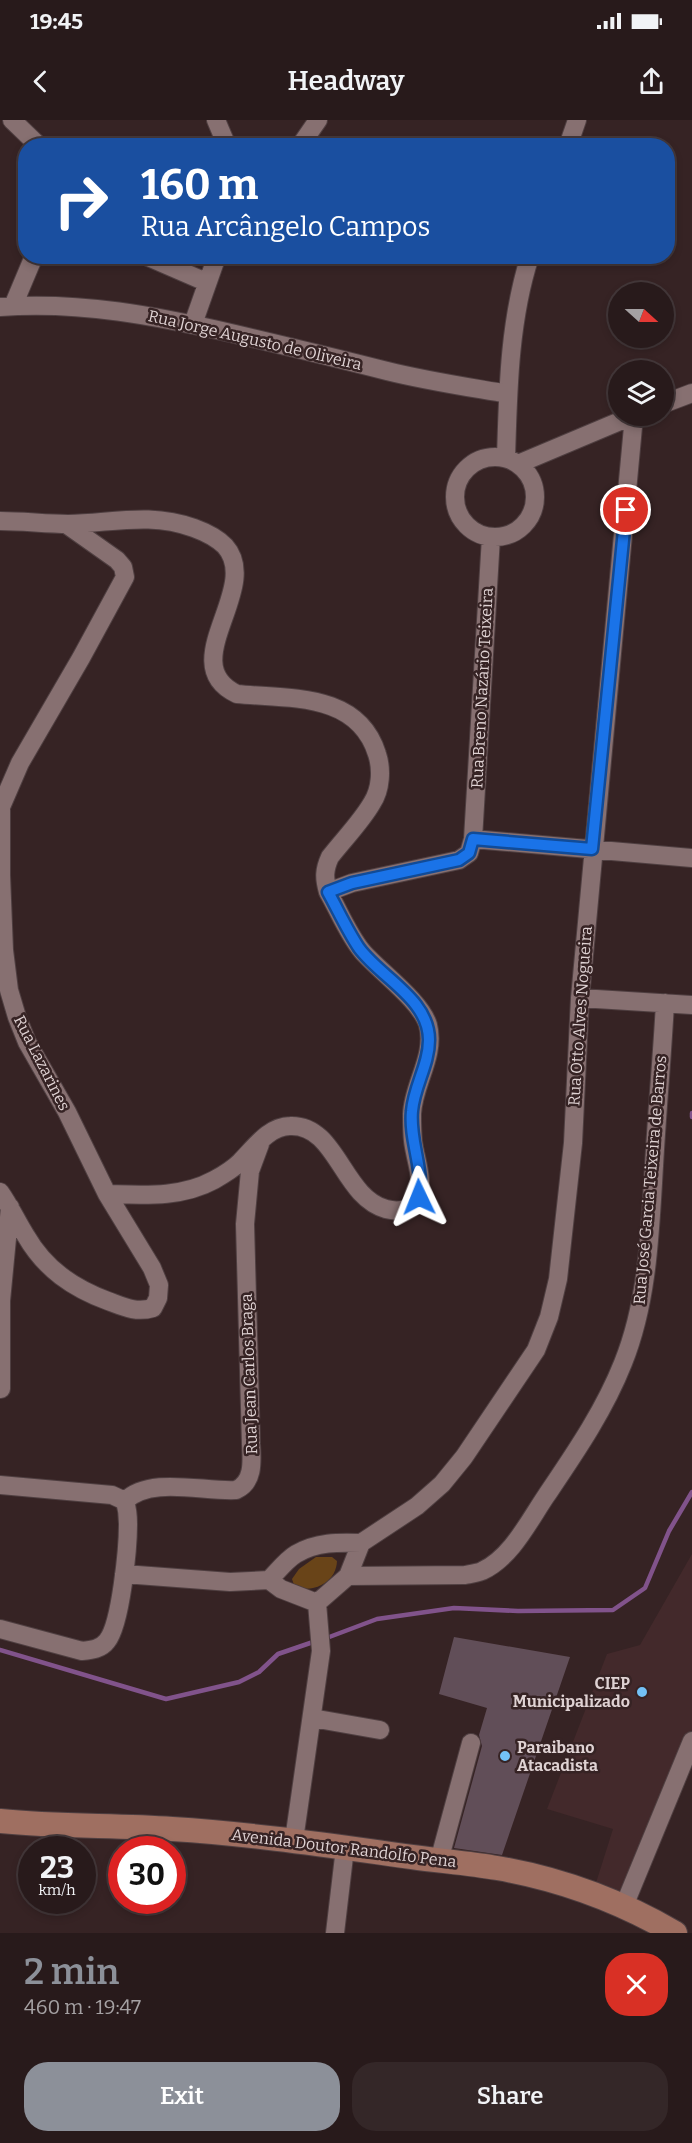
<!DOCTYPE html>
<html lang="en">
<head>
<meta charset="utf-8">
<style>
  body { margin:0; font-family:Bitter,serif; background:#342728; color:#f1f3f6; height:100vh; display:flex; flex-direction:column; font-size:22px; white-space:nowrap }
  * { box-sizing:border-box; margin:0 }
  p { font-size:20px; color:#a5a1a3 }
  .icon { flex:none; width:33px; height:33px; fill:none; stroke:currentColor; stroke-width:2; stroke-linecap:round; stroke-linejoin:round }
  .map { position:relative; height:1813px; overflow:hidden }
  .details { display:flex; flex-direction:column; background:#281a1b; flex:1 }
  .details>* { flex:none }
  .top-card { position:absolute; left:18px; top:18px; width:657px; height:126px; border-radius:24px; box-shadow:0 3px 9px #0003,0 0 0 2px #44383a; background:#1a4fa0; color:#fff; overflow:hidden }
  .needle { width:39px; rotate:111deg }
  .tools { position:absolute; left:608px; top:162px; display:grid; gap:12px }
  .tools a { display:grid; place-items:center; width:66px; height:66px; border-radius:50%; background:#281a1b; box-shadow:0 3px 9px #0003,0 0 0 2px #44383a; font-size:30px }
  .speed { position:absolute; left:18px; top:1716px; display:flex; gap:12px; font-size:30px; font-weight:700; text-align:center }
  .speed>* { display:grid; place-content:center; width:78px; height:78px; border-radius:50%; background:#281a1b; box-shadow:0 3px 9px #0003,0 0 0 2px #44383a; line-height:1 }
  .speed small { font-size:15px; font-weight:400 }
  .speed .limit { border:9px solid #d22; background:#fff; color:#111 }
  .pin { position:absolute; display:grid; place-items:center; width:51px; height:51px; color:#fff; margin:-26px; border:3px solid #fff; border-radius:50%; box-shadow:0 2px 6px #0007 }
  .me { position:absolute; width:66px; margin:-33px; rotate:358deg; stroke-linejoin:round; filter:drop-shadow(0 0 4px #0008) }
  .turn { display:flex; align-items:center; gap:21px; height:126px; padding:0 24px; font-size:27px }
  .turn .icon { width:78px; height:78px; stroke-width:2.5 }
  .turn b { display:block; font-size:42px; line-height:51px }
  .round { display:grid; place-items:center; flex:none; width:63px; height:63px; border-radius:24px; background:#342728 }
  .headline { display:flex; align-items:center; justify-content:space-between; height:102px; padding:0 24px }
  h1 { font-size:36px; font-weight:600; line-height:45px; color:#8c9099 }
  .button { display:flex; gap:12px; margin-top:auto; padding:12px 24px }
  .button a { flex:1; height:69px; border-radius:24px; background:#8c9099; color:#fff; font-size:24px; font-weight:600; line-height:69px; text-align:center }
  .button a+a { background:#342728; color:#f1f3f6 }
  .status { display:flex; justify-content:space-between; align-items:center; height:42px; padding:0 30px; background:#281a1b; direction:ltr }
  .status svg { height:16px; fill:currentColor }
  header { display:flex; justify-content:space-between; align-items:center; height:78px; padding:0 24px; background:#281a1b; font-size:27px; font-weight:600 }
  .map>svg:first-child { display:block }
  .built { fill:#43292b }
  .green { fill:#694418 }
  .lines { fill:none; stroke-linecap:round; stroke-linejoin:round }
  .stream { stroke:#81538b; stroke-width:4.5 }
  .building { fill:#614e58 }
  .minor-casing { stroke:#4f3f41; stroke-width:20 }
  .major-casing { stroke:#4f3f41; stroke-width:26 }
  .minor { stroke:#877071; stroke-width:18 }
  .major { stroke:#9f6f61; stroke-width:24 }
  .route-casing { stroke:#114b97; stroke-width:15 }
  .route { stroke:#1a73e8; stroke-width:10 }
  .poi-dot { fill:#73c1f6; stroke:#362324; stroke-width:2 }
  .labels { text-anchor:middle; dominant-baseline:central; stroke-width:5; stroke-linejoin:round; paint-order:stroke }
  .street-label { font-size:16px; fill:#dfd2d3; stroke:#362324 }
  .poi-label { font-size:16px; font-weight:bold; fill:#dfd2d3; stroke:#362324; text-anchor:end }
</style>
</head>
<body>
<div class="status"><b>19:45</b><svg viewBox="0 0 49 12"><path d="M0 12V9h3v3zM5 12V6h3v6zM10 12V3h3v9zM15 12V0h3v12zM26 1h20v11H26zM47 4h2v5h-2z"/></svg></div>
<header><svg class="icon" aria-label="back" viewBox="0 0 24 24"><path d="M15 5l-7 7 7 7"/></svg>Headway<svg class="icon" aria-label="share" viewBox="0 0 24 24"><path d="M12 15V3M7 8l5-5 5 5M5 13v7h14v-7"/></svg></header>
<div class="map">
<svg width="692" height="1813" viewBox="0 0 692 1813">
  <rect width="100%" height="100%" fill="#362324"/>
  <path class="built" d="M692,1434v176l-70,166 -27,-10 18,-57 -66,-20 60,-155 33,-9z"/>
  <path class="green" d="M316,1437h16l5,4c-1,22 -23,31 -42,27l-3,-9 7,-10z"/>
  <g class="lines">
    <path class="stream" d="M692,993v4
      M324,1519l53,-20 77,-11 64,3 95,-1 32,-22 24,-57 23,-39
      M0,1530l166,49 73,-17 20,-10 19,-18 38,-13"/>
  </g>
  <path class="building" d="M454,1517l116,20 -68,198 -48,-7 28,-102 -3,-11 8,-27 -48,-14z"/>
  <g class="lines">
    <g class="minor-casing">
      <path id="minor" d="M12,0l27,26
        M216,0l11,26
        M300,26l18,-26
        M568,26l9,-26
        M146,136l60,26
        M13,186l21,-50
        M0,187c80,-6 157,9 235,27 51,12 101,24 152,37 40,10 81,16 121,23
        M193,204l24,-68
        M663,284l29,-11
        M455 377a40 40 0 1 1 80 0a40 40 0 1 1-80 0Z
        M506,338c2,-67 3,-137 24,-202
        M518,344l114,-48
        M0,401c23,0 46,3 68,3 45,-1 82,-12 126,4 11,4 23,10 31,18 38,42 -52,118 12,148 52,5 121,-2 140,60 5,15 4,35 -5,49 -11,19 -28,36 -42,54 -6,13 -6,21 -2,35
        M473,719l219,19
        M580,878l112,7
        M0,1072c10,14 17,30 26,44 19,33 47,52 82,65 16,6 28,12 45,7l5,-10 1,-13 -7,-17 -45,-74 -40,-82 -40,-70 -10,-25 -8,-27 -5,-40 -3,-75v-68l19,-44 61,-105 44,-81 -2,-10 -6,-7 -51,-36
        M107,1074c37,1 74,4 107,-14 9,-5 19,-11 26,-18 14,-14 29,-36 50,-36 47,-2 52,71 96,83 11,3 26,2 31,-10 8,-17 -2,-40 -4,-58 -1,-9 -1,-18 -1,-27 1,-30 24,-58 16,-89 -7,-24 -49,-54 -66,-74 -14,-17 -23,-40 -34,-59l24,-9 107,-23 10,-7 4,-14 18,-302
        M1,1269v-88l9,-94
        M0,1365l112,10 13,6
        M125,1381c25,-25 78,-9 111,-11 18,-8 16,-29 15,-46l-6,-220 5,-53 10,-27
        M361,1423l56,-37 25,-22 22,-27 72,-107 13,-33 9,-38 15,-136 7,-145 54,-582
        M124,1454l106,8 39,-2
        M348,1456l117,-1c5,-1 12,-2 17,-4 29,-13 47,-50 64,-75 29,-43 58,-85 77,-133 25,-62 27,-131 31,-197 3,-54 8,-108 11,-163
        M317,1483l-36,-14 -12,-9c8,-8 17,-20 27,-26 20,-12 43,-12 65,-11
        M317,1483l31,-27 13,-33
        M0,1509l82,22c10,-1 19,-2 25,-10 14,-17 21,-94 21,-117 0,-8 -1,-16 -3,-23
        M312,1598l68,12
        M294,1720l27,-189 -4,-48
        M439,1741l32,-118
        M624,1786l68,-165
        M335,1813l10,-85"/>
    </g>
    <g class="major-casing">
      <path id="major" d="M0,1701c57,6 115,4 172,8 81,5 160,17 240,28 28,4 57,6 85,11 64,11 123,33 178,65"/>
    </g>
    <use href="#minor" class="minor"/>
    <use href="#major" class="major"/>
  </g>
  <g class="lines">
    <g class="route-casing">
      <path id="route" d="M419,1077c5,-28 -10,-57 -7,-86 2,-25 17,-46 17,-71 0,-41 -48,-62 -70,-92 -12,-18 -21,-38 -31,-56l24,-9 107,-23 10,-7 4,-14 119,10 34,-339"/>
    </g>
    <use href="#route" class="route"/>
  </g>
  <g class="poi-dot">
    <circle cx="642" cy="1572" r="6"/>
    <circle cx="505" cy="1636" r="6"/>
  </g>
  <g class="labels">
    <g class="street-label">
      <text transform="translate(255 220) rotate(13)">Rua Jorge Augusto de Oliveira</text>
      <text transform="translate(482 568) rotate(-87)">Rua Breno Nazário Teixeira</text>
      <text transform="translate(580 896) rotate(-86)">Rua Otto Alves Nogueira</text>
      <text transform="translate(42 943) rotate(63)">Rua Lazarines</text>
      <text transform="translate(650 1060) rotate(-85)">Rua José Garcia Teixeira de Barros</text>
      <text transform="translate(249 1254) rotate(-92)">Rua Jean Carlos Braga</text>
      <text transform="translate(344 1728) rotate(7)">Avenida Doutor Randolfo Pena</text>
    </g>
    <g class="poi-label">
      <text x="630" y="1563">CIEP<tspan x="630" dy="18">Municipalizado</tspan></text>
      <text x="517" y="1627" text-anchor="start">Paraibano<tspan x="517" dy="18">Atacadista</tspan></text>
    </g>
  </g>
</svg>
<div class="tools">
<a><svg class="needle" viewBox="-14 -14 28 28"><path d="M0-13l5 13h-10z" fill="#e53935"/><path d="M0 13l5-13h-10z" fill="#a5a1a3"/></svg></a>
<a><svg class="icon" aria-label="layers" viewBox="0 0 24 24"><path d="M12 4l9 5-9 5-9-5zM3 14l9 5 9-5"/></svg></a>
</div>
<div class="speed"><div>23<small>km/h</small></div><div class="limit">30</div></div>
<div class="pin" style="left:626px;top:390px;background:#d93025"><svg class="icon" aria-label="arrive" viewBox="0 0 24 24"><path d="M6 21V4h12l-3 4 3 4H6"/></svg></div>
<svg class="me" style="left:419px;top:1077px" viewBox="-20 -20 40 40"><path d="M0-17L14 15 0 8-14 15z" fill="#1a73e8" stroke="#fff" stroke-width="4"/></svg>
<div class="top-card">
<div class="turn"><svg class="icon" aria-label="right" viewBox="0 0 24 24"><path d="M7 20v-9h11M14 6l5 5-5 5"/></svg><div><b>160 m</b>Rua Arcângelo Campos</div></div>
</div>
</div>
<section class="details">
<div class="headline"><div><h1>2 min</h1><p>460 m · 19:47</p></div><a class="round" style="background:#d93025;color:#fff"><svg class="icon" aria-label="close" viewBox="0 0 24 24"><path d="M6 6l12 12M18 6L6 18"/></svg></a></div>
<div class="button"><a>Exit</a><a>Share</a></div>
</section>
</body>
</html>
